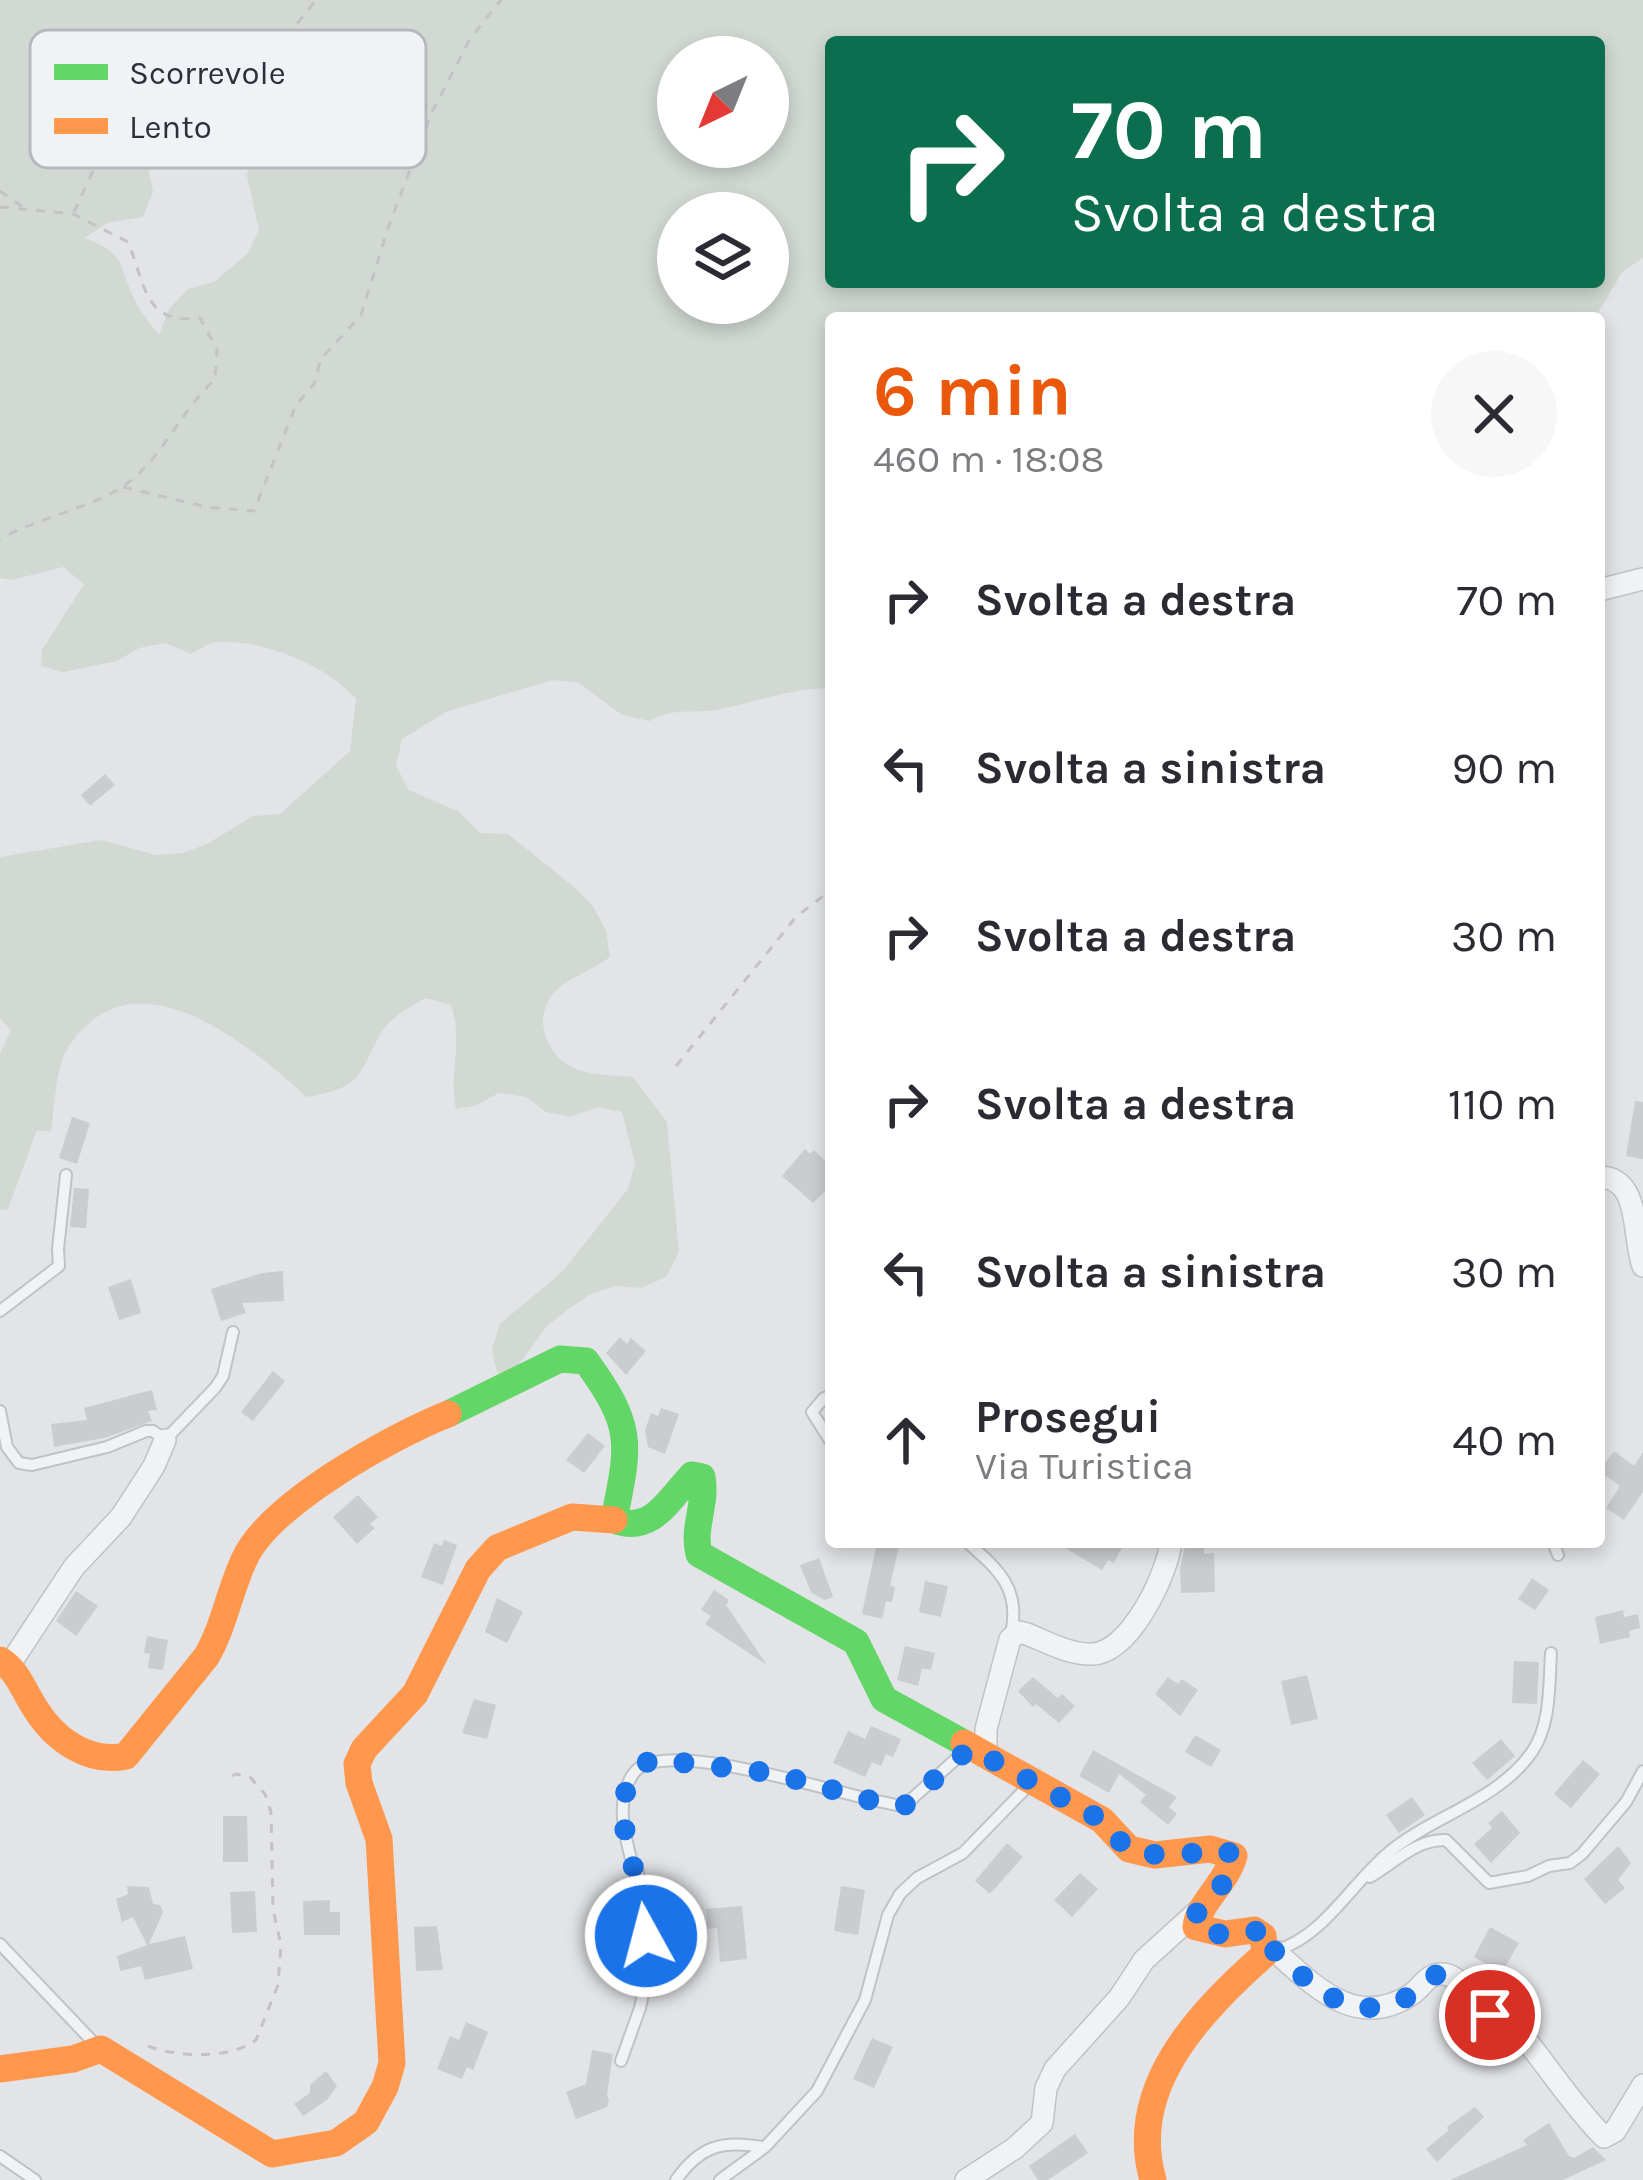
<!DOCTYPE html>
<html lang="it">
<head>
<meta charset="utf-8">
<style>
  body { margin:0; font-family:Karla,sans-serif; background:#f7f7f7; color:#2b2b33; height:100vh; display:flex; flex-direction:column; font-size:45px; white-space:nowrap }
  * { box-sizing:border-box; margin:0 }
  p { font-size:39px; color:#7c7c81 }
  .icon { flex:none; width:66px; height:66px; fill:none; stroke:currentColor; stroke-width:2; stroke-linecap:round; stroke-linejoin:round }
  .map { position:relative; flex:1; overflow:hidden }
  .sheet { position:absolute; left:825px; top:312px; width:780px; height:1236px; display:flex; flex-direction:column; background:#fff; border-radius:12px; box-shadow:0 6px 18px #0003 }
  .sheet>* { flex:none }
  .hud { position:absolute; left:825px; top:36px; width:780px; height:252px; border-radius:12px; box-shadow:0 6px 18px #0003; background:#0b6e4f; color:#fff; overflow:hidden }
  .needle { width:78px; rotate:223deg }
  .fabs { position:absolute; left:657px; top:36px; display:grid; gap:24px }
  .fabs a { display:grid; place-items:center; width:132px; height:132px; border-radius:50%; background:#fff; box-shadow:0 6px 18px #0003; font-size:60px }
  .pin { position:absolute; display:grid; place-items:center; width:102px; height:102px; color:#fff; margin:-51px; border:6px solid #fff; border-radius:50%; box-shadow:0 3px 12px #0007 }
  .me { position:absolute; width:132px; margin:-66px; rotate:353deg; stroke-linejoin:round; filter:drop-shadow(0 0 9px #0008) }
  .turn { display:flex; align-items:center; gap:42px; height:252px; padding:0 48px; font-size:54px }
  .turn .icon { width:156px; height:156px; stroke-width:2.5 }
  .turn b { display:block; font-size:84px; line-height:102px }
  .round { display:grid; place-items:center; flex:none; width:126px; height:126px; border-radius:63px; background:#f7f7f7 }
  .head { display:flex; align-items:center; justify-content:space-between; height:204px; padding:0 48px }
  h1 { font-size:72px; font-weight:700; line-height:90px; color:#ea580c }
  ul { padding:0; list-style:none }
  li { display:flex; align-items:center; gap:36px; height:168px; padding:0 48px }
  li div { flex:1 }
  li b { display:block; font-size:45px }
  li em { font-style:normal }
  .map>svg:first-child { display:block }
  .green { fill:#d2d9d3; fill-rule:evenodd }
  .building { fill:#cacccf }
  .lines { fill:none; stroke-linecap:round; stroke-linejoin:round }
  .lane-casing { stroke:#c0c2c5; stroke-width:14 }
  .street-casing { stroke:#c0c2c5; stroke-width:24 }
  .path { stroke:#c3c3c6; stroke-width:3; stroke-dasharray:9 9; stroke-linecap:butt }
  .lane { stroke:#f1f2f3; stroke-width:10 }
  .street { stroke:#f1f2f3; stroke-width:21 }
  .fast { stroke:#63d668; stroke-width:27 }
  .slow { stroke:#ff974d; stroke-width:27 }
  .route { stroke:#1a73e8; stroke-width:21; stroke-dasharray:0 37.8 }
  .key { fill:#f0f2f5; stroke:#b5b8be; stroke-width:3 }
  .key-label { font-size:33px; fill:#2b303d }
</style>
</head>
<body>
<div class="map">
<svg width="1643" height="2180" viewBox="0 0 1643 2180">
  <rect width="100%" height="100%" fill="#e2e4e7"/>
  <path class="green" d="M0,0h1643v258l-21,14 -27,46h-764v370c-42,0 -75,15 -116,22 -26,4 -41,-3 -65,11l-28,-6 -43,-32 -26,-3 -105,31 -46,28 -6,27 13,24 50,22 21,21 28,1 66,53 19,19 13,25 4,26c-16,12 -38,20 -49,29 -31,25 -19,68 15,83 16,7 40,6 57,8l34,45 12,130 -13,25 -25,11 -27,-2 -25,9 -22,15 -21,17 -32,44 -17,2 -5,-25 8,-24 62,-52 66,-83 7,-26 -13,-51 -25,-5 -26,10 -25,-5 -20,-15 -27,-4 -25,13 -18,3c-8,-38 8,-64 -5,-104l-25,-7c-16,9 -35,18 -45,35 -23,42 -19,55 -74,64 -60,-54 -177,-152 -241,-46 -10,16 -12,61 -15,81l-14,-2 -29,79 -8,1v-156l11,-24 -11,-12v-161l101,-17 55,15 27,-2 24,-9 46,-28 27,-2 70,-63 6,-52c-29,-34 -94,-60 -139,-57 -8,0 -18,8 -26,12l-26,-11 -26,5 -22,13 -54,11 -22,-6 1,-16 42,-66 -21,-17 -51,13 -12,-2zM831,42h768v240h-768zM678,57h90v90h-90zM231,106l19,18 2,27 -5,25 12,54 -11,23 -34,29 -26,7 -19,20 -10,26c-8,-11 -17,-21 -23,-33 -19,-36 -8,-48 -51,-64l22,-15 36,-6 10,-25 -5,-26 58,-56zM678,213h90v90h-90z"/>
  <path class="building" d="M105,774l10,11 -25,21 -9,-11z
    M1635,1101l8,1v57l-17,-3z
    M72,1117l18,6 -13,41 -18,-6z
    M805,1149l5,5 4,-4 17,17v18l-18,18 -31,-27z
    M74,1188l15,1 -3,39 -16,-1z
    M283,1271l1,30 -42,2 4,10 -25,8 -10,-32 51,-16z
    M131,1279l10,34 -22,7 -11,-33z
    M620,1337l7,7 4,-6 15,13 -20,24 -20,-22z
    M273,1371l12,10 -32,40 -12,-9z
    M152,1390l5,20 -9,1 4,10 -48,17 -50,9 -3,-23 36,-4 -3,-12z
    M661,1408l18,6 -14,40 -17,-7 -3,-17 6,-17 7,3z
    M588,1433l17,13 -21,27 -18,-13z
    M1614,1451l20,15 9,-14v40l-19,28 -18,-12 14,-22 -21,-15z
    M358,1495l20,22 -8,7 5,4 -18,16 -24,-27z
    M444,1540l13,5 -14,40 -22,-8 13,-34 8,3z
    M877,1542h23l-10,44 5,1 -3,15 -6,-1 -4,18 -20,-5z
    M1055,1542h70l-11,21 -6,-3 -6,10z
    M1186,1542h17l1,12 10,-1 1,39 -34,1 -1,-24z
    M819,1558l14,39 -9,3 -13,-8 -11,-27z
    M1532,1578l17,12 -14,20 -17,-11z
    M925,1581l23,5 -7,31 -22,-5z
    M714,1590l15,10 -3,5 41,60 -62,-41 6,-8 -10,-6z
    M76,1591l22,15 -22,30 -20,-15z
    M497,1598l26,14 -16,31 -22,-11z
    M1623,1610l1,7 14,-3 2,14 -11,3 1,6 -30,7 -5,-27z
    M147,1636l21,4 -5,30 -15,-2 2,-14 -6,-1z
    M905,1646l30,7 -4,17 -9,-2 -4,18 -21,-6z
    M1514,1661l25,1 -2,42 -25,-1z
    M1307,1675l11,44 -27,6 -10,-44z
    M1033,1677l25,21 4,-4 13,12 -16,17 -23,-19 -3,3 -15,-16z
    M1168,1677l10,7 4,-5 16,11 -18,26 -25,-22z
    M474,1699l22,6 -9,34 -25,-6z
    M871,1726l30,13 -8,18 -7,-3 -5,12 -9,-4 -7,15 -32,-14 15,-32 17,8z
    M1195,1735l26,15 -10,17 -26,-15z
    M1501,1739l14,17 -28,24 -15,-17z
    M1093,1750l84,47 -8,10 8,7 -9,11 -28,-23 6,-7 -27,-21 -10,19 -30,-17z
    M1583,1760l17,14 -29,34 -17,-14z
    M1412,1797l13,18 -26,18 -13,-18z
    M1502,1811l18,22 -29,30 -17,-19 18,-16 -4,-5z
    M223,1816h24l1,46h-25z
    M1007,1843l16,14 -33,37 -15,-13z
    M1618,1846l13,17 -13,17 7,8 -20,16 -21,-25z
    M1080,1873l18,16 -26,28 -18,-17z
    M127,1886l22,1 4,17 7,1 3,7 -14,32 36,-8 8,33 -48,11 -4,-14 -21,5 -3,-15 30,-11 -14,-28 -11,5 -6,-23 12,-5z
    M841,1886l24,4 -7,45 -24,-4z
    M255,1891l2,41 -25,1 -2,-41z
    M330,1900v12h10v23h-36l-1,-34z
    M742,1906l5,53 -27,3 -3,-34 -10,1 -1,-20z
    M437,1926l6,44 -27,1 -2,-44z
    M1490,1927l29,16 -17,30 -28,-16z
    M466,2022l22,10 -15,38 -6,-3 -5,12 -25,-10 13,-33 9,4z
    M872,2038l21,9 -19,41 -21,-9z
    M592,2050l21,4 -6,40 2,7 -2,6 -31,12 -10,-27 20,-8z
    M326,2071l11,15 -10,14 -24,16 -9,-12 16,-11v-8z
    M1475,2107l9,10 -47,45 -11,-13 23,-19 -2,-3z
    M1549,2123l20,33 5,2 19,-11 13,13 -43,20h-113l77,-35 -4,-5z
    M1075,2134l13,19 -40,27h-10l-9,-14z"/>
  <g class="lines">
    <g class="lane-casing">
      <path id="lane" d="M0,1311l59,-45 -1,-17 8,-74
        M831,1396l-7,2 -12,14 19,30
        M0,1411l7,36 12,16 13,2 75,-18 39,-16h7l12,9 50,-52 8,-12 10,-44
        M967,1542c32,28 54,47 44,92
        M1553,1542l5,13
        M1370,1877c24,-14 46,-38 76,-37l43,43 39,-7 21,-10 21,-3 12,-9 44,-52 17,-31
        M0,1944l94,99
        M1277,1950c47,-14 74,-66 111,-97 44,-37 110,-52 144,-101 19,-28 17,-67 19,-99
        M621,2061l19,-53 9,-42 -11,-94 -3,2c-8,-32 -22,-70 -2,-100 29,-43 223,28 271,32l63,-57
        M0,2156l35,24
        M676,2180c24,-34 46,-40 86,-33
        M720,2180l45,-33 52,-56 48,-91 23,-85 12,-21 17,-16 46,-25 65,-67"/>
    </g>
    <g class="street-casing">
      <path id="street" d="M1599,590l44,-11
        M1599,1177c43,0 33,61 44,89
        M10,1664l64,-97 47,-50 33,-51 11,-26
        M986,1756v-27l24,-90 9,-7 8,2c20,8 43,21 65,20 38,-1 75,-79 79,-112
        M1275,1951c40,36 82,80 137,43 10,-7 16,-21 30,-20 16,0 25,19 34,29 13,15 33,17 46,32 28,34 51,71 82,102l11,-6 28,-46
        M966,2180l49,-32 27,-25 4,-35 9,-19 64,-71 25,-38 53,-48"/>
    </g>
    <path class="path" d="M0,191l23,16
      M0,207l73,7 55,28c18,44 16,83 72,76l17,32 -2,30c-35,30 -53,81 -93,107 -31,21 -85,31 -122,52
      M74,212l30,-65 34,-28 65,-24 62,-31 51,-64
      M123,487l83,20 48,4 42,-106 18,-21 7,-25 40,-44 27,-87 44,-116 38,-73 31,-39
      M676,1066l120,-149 35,-27
      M148,2046c30,11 80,14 108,-6l22,-55 3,-40 -8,-36 -2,-97 -6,-18 -15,-17 -14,-3 -8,4"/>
    <use href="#lane" class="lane"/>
    <use href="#street" class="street"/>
    <path class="fast" d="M448,1414l112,-55 26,2c49,67 43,83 28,159 38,15 55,-21 78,-45l10,2c5,27 -10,51 -3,77l157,88 28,57 80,44"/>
    <path class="slow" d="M0,1660c19,12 23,30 35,48 19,31 53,56 91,48l80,-99c18,-30 23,-65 38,-97 24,-55 148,-124 204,-146
      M964,1743l138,77 27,29 26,6 55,-6 24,7c-8,28 -36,47 -38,71l29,7 29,-4 9,6 2,18c-65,58 -139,133 -112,226
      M0,2069l73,-10 28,-10 171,105 64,-11 30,-21 19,-35 7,-24 -13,-224 -20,-56 -2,-19 7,-15 51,-55 63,-125 19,-21 75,-31 42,3"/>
  </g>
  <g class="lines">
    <path class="route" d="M646,1936l-8,-64 -3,2c-10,-43 -27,-87 17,-115l120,14 112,31 20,2 66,-58 132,72 24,28 21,6 26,1 52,-5 9,6c-5,24 -19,40 -37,56l-1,15c20,10 38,8 58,3l9,6 1,18 11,-3c40,37 79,77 134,45 12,-7 18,-18 31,-23l28,17 22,25"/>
  </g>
  <rect x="30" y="30" width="396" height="138" rx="18" class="key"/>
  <rect x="54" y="64" width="54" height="16" fill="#63d668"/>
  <rect x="54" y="118" width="54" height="16" fill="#ff974d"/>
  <g class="key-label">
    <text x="129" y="84">Scorrevole</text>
    <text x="129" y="138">Lento</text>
  </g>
</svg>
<div class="fabs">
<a><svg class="needle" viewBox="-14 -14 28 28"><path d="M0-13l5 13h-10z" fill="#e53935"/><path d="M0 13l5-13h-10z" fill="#7c7c81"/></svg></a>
<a><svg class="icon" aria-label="layers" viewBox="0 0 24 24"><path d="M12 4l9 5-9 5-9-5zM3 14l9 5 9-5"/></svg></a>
</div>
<div class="pin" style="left:1490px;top:2015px;background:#d93025"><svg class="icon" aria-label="arrive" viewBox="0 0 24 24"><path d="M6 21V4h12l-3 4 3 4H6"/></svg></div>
<svg class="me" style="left:646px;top:1936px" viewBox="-20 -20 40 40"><circle r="17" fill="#1a73e8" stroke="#fff" stroke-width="3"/><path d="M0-11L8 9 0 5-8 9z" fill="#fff"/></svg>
<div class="hud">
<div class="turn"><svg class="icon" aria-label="right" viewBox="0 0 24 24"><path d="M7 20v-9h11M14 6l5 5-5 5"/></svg><div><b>70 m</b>Svolta a destra</div></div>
</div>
<section class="sheet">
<div class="head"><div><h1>6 min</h1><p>460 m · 18:08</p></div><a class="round"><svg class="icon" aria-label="close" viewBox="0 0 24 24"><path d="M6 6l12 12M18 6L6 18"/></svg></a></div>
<ul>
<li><svg class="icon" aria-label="right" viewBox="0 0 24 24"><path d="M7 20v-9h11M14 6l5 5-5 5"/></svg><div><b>Svolta a destra</b></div><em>70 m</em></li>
<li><svg class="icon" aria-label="left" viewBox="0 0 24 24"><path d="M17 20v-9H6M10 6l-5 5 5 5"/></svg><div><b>Svolta a sinistra</b></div><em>90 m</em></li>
<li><svg class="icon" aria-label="right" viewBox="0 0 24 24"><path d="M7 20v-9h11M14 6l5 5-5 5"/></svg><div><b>Svolta a destra</b></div><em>30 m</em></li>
<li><svg class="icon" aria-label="right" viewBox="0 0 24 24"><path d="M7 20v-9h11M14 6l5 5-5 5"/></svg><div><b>Svolta a destra</b></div><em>110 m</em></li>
<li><svg class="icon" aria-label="left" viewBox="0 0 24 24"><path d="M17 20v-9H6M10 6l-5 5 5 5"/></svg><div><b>Svolta a sinistra</b></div><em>30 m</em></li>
<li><svg class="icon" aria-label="ahead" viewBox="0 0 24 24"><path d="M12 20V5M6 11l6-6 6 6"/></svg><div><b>Prosegui</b><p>Via Turistica</p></div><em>40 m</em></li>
</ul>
</section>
</div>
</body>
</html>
